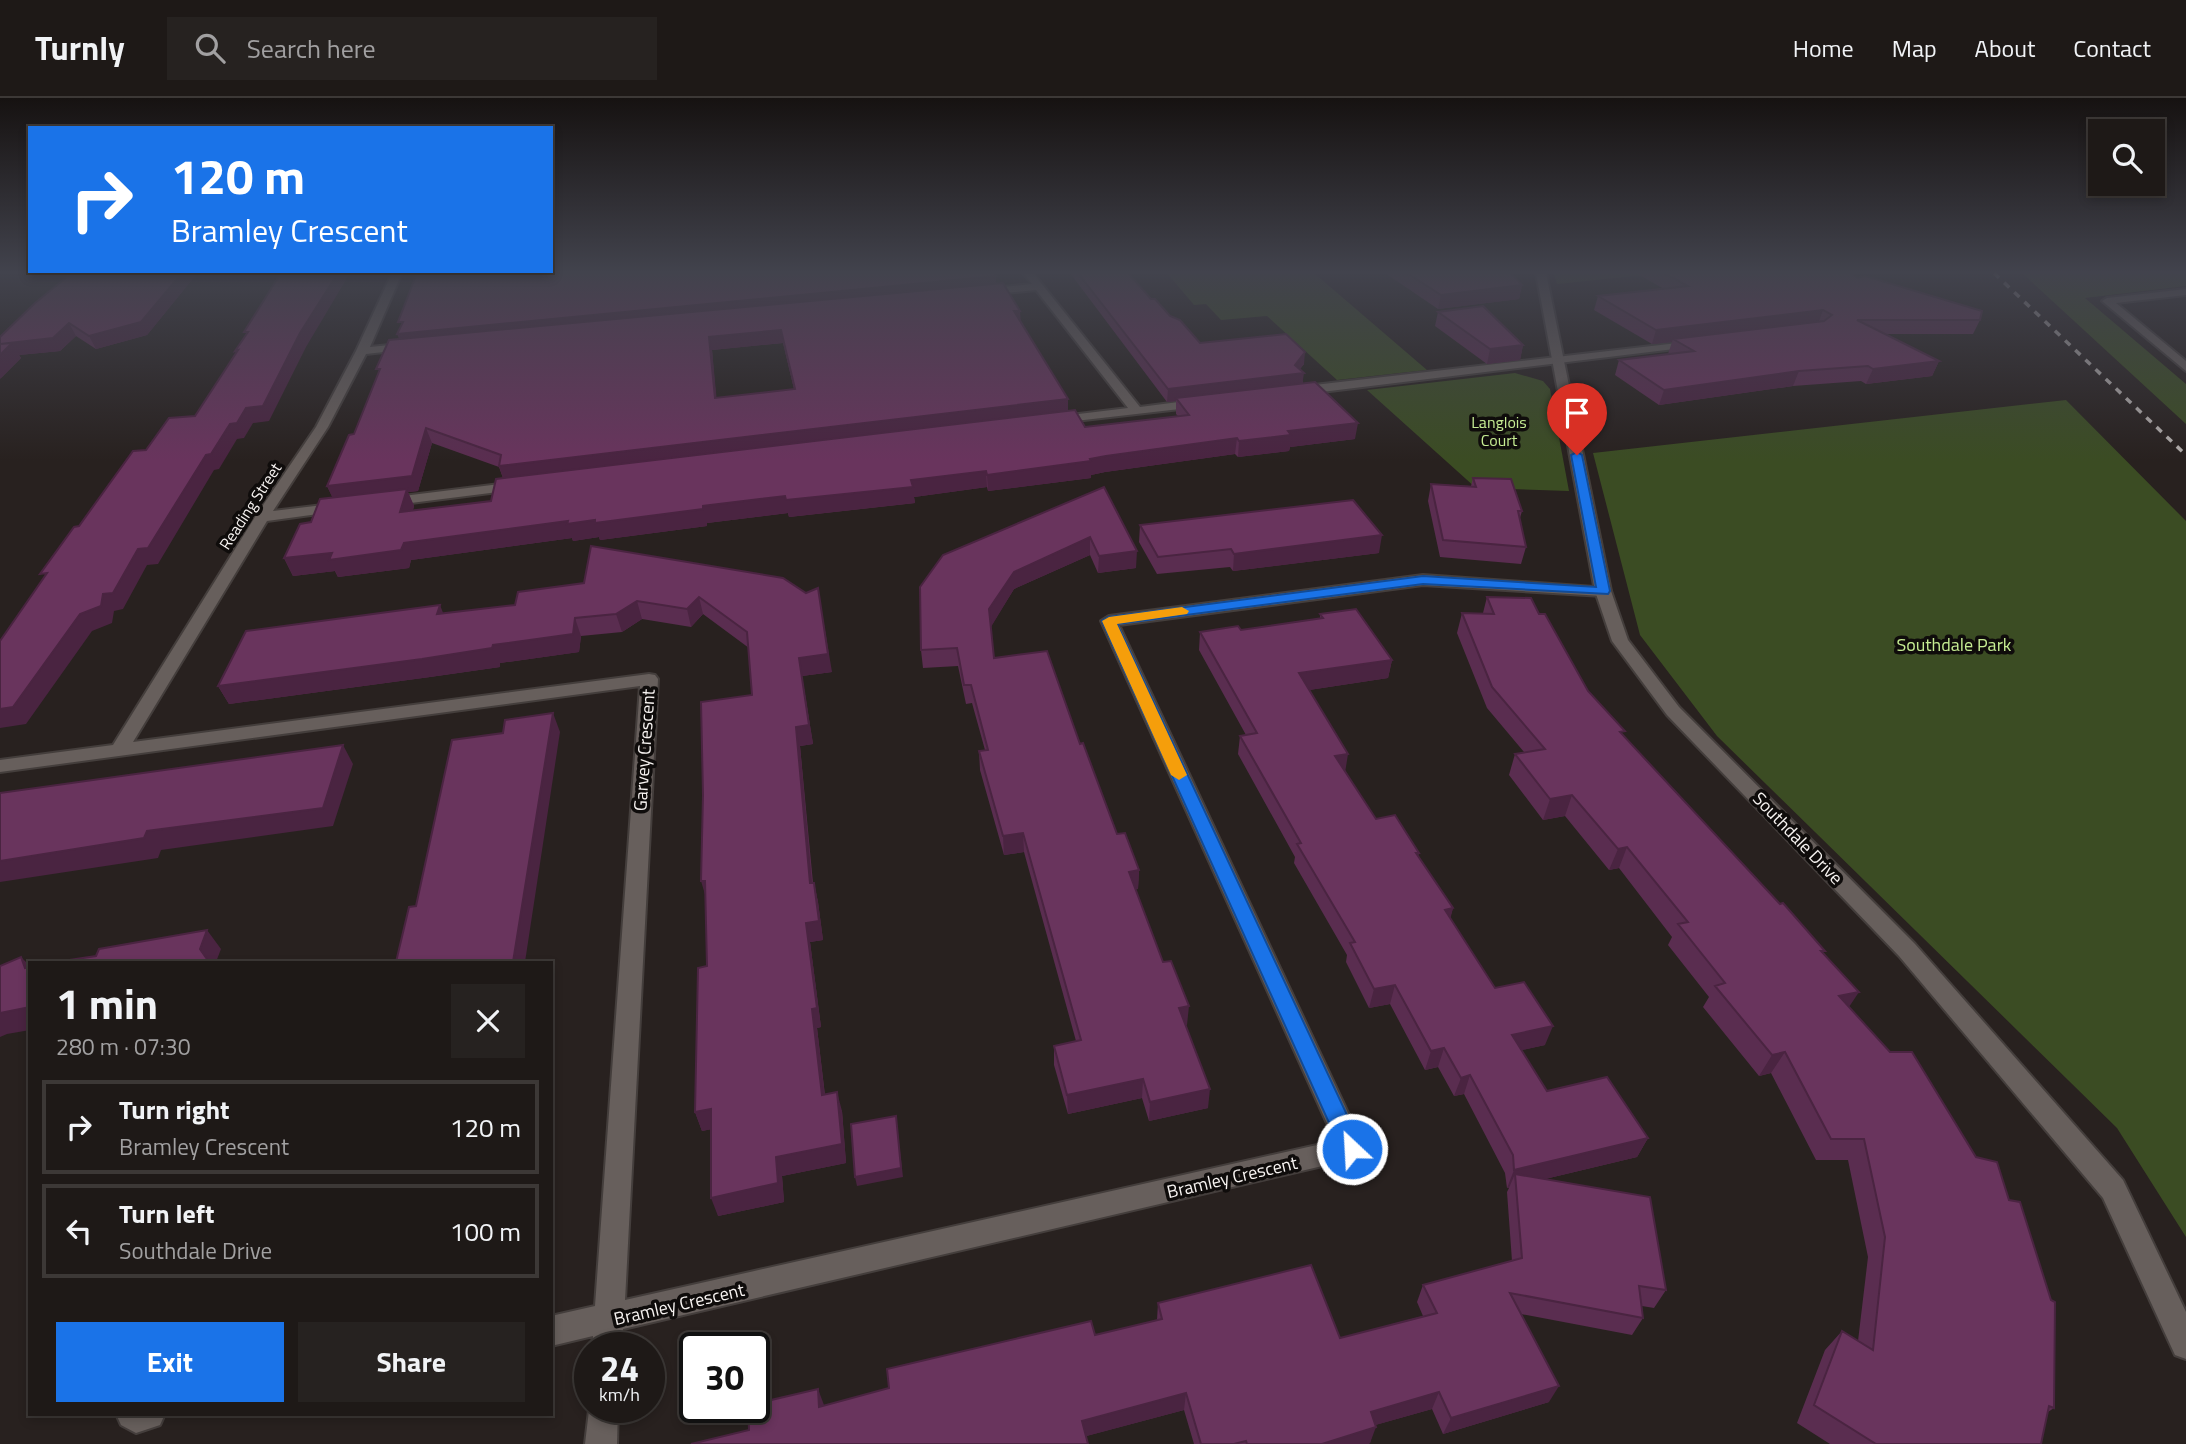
<!DOCTYPE html>
<html lang="en">
<head>
<meta charset="utf-8">
<style>
  body { margin:0; font-family:"Titillium Web",sans-serif; background:#262220; color:#f1f3f6; height:100vh; display:flex; flex-direction:column; font-size:26px; white-space:nowrap }
  * { box-sizing:border-box; margin:0 }
  p { font-size:23px; color:#a1a0a1 }
  .icon { flex:none; width:38px; height:38px; fill:none; stroke:currentColor; stroke-width:2; stroke-linecap:round; stroke-linejoin:round }
  .map { position:relative; flex:1; overflow:hidden }
  .drawer { position:absolute; left:28px; top:863px; width:525px; height:455px; display:flex; flex-direction:column; background:#1e1917; border-radius:0px; box-shadow:0 4px 10px #0003,0 0 0 2px #3c3836 }
  .drawer>* { flex:none }
  .guide { position:absolute; left:28px; top:28px; width:525px; height:147px; border-radius:0px; box-shadow:0 4px 10px #0003,0 0 0 2px #3c3836; background:#1a73e8; color:#fff; overflow:hidden }
  .buttons { position:absolute; left:2088px; top:21px; display:grid; gap:14px }
  .buttons a { display:grid; place-items:center; width:77px; height:77px; border-radius:0px; background:#1e1917; box-shadow:0 4px 10px #0003,0 0 0 2px #3c3836; font-size:35px }
  .speed { position:absolute; left:574px; top:1234px; display:flex; gap:14px; font-size:35px; font-weight:700; text-align:center }
  .speed>* { display:grid; place-content:center; width:91px; height:91px; border-radius:50%; background:#1e1917; box-shadow:0 4px 10px #0003,0 0 0 2px #3c3836; line-height:1 }
  .speed small { font-size:18px; font-weight:400 }
  .speed .limit { border:4px solid #111; border-radius:10px; background:#fff; color:#111 }
  .pin { position:absolute; display:grid; place-items:center; width:60px; height:60px; color:#fff; margin:-72px -30px; border-radius:50% 50% 50% 0; rotate:-45deg; box-shadow:0 0 7px #0007 }
  .pin .icon { rotate:45deg }
  .me { position:absolute; width:77px; margin:-38px; rotate:335deg; stroke-linejoin:round; filter:drop-shadow(0 0 5px #0008) }
  .turn { display:flex; align-items:center; gap:24px; height:147px; padding:0 28px; font-size:32px }
  .turn .icon { width:91px; height:91px; stroke-width:2.5 }
  .turn b { display:block; font-size:49px; line-height:60px }
  .round { display:grid; place-items:center; flex:none; width:74px; height:74px; border-radius:0px; background:#262220 }
  .headline { display:flex; align-items:center; justify-content:space-between; height:119px; padding:0 28px }
  h1 { font-size:42px; font-weight:700; line-height:52px }
  .primary-button { display:flex; gap:14px; margin-top:auto; padding:14px 28px }
  .primary-button a { flex:1; height:80px; border-radius:0px; background:#1a73e8; color:#fff; font-size:28px; font-weight:700; line-height:80px; text-align:center }
  .primary-button a+a { background:#262220; color:#f1f3f6 }
  ul { padding:0; list-style:none }
  li { display:flex; align-items:center; gap:21px; height:94px; margin:0 14px 10px; padding:0 14px; border:4px solid #3c3836; border-radius:0px }
  li div { flex:1 }
  li b { display:block; font-size:26px }
  li em { font-style:normal }
  header { display:flex; align-items:center; gap:42px; box-sizing:border-box; height:98px; padding:0 35px; background:#1e1917; border-bottom:2px solid #3c3836 }
  header strong { font-size:33px }
  nav { display:flex; gap:38px; margin-inline-start:auto; font-size:24px }
  .search { width:490px; height:63px; background:#262220; display:flex; align-items:center; gap:18px; box-sizing:border-box; padding:0 24px; border-radius:0px; color:#a1a0a1; font-size:26px }
  .map>svg:first-child { display:block }
  .green { fill:#3b4c23 }
  .lines { fill:none; stroke-linecap:round; stroke-linejoin:round }
  .minor-casing { stroke:#443e3c; stroke-width:4 }
  .tertiary-casing { stroke:#443e3c; stroke-width:4 }
  .minor { fill:#675f5c; fill-rule:evenodd }
  .tertiary { fill:#675f5c; fill-rule:evenodd }
  .rail { stroke:#b4afad; stroke-width:3.5; stroke-dasharray:7 7; stroke-linecap:butt }
  .wall { fill:#5a2d50; fill-rule:evenodd }
  .shaded-wall { fill:#4a2441 }
  .building { fill:#69345d; stroke:#4a2441; stroke-width:2; fill-rule:evenodd }
  .route { fill:#1a73e8; stroke:#114b97; stroke-width:2 }
  .slow { fill:#f59e0b }
  .labels { text-anchor:middle; dominant-baseline:central; stroke-width:7; stroke-linejoin:round; paint-order:stroke }
  .far-park-label { font-size:16px; fill:#c6ed93; stroke:#0f0c0b }
  .far-street-label { font-size:16px; fill:#f7f3f1; stroke:#0f0c0b }
  .park-label { font-size:18px; fill:#c6ed93; stroke:#0f0c0b }
  .street-label { font-size:18px; fill:#f7f3f1; stroke:#0f0c0b }
</style>
</head>
<body>
<header>
<strong>Turnly</strong>
<div class="search"><svg class="icon" aria-label="search" viewBox="0 0 24 24"><circle cx="10" cy="10" r="6"/><path d="M15 15l6 6"/></svg>Search here</div>
<nav><a>Home</a><a>Map</a><a>About</a><a>Contact</a></nav>
</header>
<div class="map">
<svg width="2186" height="1346" viewBox="0 0 2186 1346">
  <rect width="100%" height="100%" fill="#28211f"/>
  <path class="green" d="M1167,175h147l113,97 -90,10 -70,-64 -46,4 -15,-16 -12,1z
    M1554,175h110l-107,11z
    M2022,175h164v13l-101,12 101,86v40z
    M1515,275l28,8 7,8 19,102 -93,-3 -109,-98z
    M2066,302l120,121v716l-69,-109 -400,-392 -77,-101 -47,-182z"/>
  <g class="lines">
    <g class="minor-casing">
      <path id="minor" d="M392,175h10l-32,74 40,-4 6,3 -6,3 -44,5 -38,73 -55,84 67,-8 7,4 -7,4 -73,10 -134,221 516,-68 6,1 3,4 -33,621 710,-159 -234,-520 8,-5 314,-41 186,13 2,3 -8,5 -180,-11 -304,40 246,524 -4,8 -738,172 -1,19h-30l1,-12 -42,10v-30l44,-10 45,-620 -640,86v-12l113,-15 142,-228 61,-90 40,-76z
        M1023,175h10l107,134 62,-8 6,4 -2,3 -157,18 -1,-3 6,-4 74,-9 -92,-118 -53,5 -5,-3 5,-3 49,-5z
        M2186,191v6l-70,8 70,58v10l-84,-70 5,-3z
        M1695,243l4,1v4l-402,49 -6,-4 6,-4z
        M517,384l5,1v6l-135,17 -7,-4 7,-4z
        M590,1304v5h28l-1,37h-32z
        M116,1316h49l-5,11 -24,8 -15,-8z"/>
    </g>
    <g class="tertiary-casing">
      <path id="tertiary" d="M1536,175h10l65,318 17,49 51,67 236,237 208,236 63,132v47l-11,-4 -72,-157 -204,-242 -232,-241 -55,-74 -17,-50z"/>
    </g>
    <use href="#minor" class="minor"/>
    <use href="#tertiary" class="tertiary"/>
    <path class="rail" d="M1994,175l192,182"/>
  </g>
  <path class="wall" d="M72,175h121l2,3 -48,59 -51,14 -20,-13 -16,15 -41,4 2,3 -21,21z
    M1070,175h58l23,26 49,44 104,21 -4,5 3,14 52,56 -65,8 -1,4 -51,6 -3,-3 -130,18 -14,3v3l-103,13 -1,-4 -73,10 1,6 -126,14 -1,-4 -81,10v3l-107,14 -1,-3 -26,4 -1,-3 -161,22 -2,8 -71,9 -3,-6 -42,5 -9,-18 27,-36 22,-24 -6,-12 27,-52 45,-95 597,-63v7l72,116v12l17,16 93,-11 -2,-2v-13l-9,1zM783,245l11,46 -78,9 -4,-48zM432,345l67,24 4,11 -12,23 -78,9 1,-4 -6,-14 10,-1z
    M1385,175h126l11,12 -3,14 -81,10z
    M1636,175h216l5,5 123,42 -7,14h-88l54,27 -7,15 -66,8 -5,-3 -68,5 -134,19 -44,-30 4,-15 50,-6h-1l4,-12 -20,2 -58,-34 4,-14 66,-7z
    M1438,214l85,33 -3,15 -33,4 -52,-38z
    M1473,380l49,33 -2,7 6,29 -5,17 -81,-7 -12,-56 3,-17 40,2z
    M1104,389l32,81 -38,5 -8,-18 -76,34 -23,37 3,32 86,86 37,90 22,36 -1,19h-3l52,136h-1l22,83 -59,13 -7,-23 -74,16 -14,-49v-19l22,-5 -52,-189 -20,3 -24,-85 -1,-19 6,-1 -13,-47 -6,1 -8,-38 -35,2 -2,-18z
    M1140,427l239,28 -146,18 -3,-4 -73,7 -18,-32z
    M783,480l49,94 -30,4 11,68 -13,2 13,137h1l4,19 5,38 -13,2 11,85 -4,1 8,67 17,16 4,52 -64,13 2,26 -66,14 -7,-87 -9,2 -7,-19 12,-146 45,-271 -3,-47 -46,-34 -12,13 -49,-8 -20,13 -41,4 -2,16 -79,11v4l-70,10 -201,27 -11,-18 225,-72z
    M1487,499l52,17 49,77 35,44 200,219 26,53 205,401 -6,4 -7,32h-211l-33,-21 28,-73 17,-19 16,10 10,-84 -20,-97h-32l-45,-87 -12,3 -56,-69 6,-10 -41,-52 4,-8 -53,-69 -10,2 -44,-54 -22,4 -34,-45 6,-21 9,-2 -37,-44 -30,-75 5,-20h21z
    M1320,516l72,46 -4,18 -79,12 36,81 31,48 43,34 -1,3 35,52 -3,10 45,70 50,57 -24,5 26,41 101,47 -11,19 -92,22 121,111 -12,18 -12,-2 1,12 -11,17 -111,-21 28,88 -106,32 -11,-25 -57,16 -5,18 -2,1h-174l-10,-34 -98,26 -337,-6 346,-95 62,-15 1,-17 182,35 83,-22 -6,-14 6,-17 89,-24 -5,-69 2,-4h-2l-2,-15 -41,-79 -10,2 -16,-29 -13,3 -35,-66 -21,4 -23,-46 1,-7 -53,-92 1,-6 -57,-103 2,-18 6,-1 -47,-85 1,-18 41,-2 79,-12z"/>
  <path class="shaded-wall" d="M182,175h11l2,3 -48,59 -51,14 -7,-13z
    M338,175h12l-44,74 -37,74 -16,2 -9,15 -7,1 -18,30 -5,1 -56,94 -11,1 -24,44 -9,2 -2,12 -20,8 -66,93 -26,4v-19l80,-95 23,-20 103,-139 24,-31 16,-16 54,-75z
    M996,178v7l-596,58 -3,-7z
    M1522,187l-3,14 -81,10 3,-14z
    M1823,212l-5,14 -145,15 -1,3 -20,2 4,-14z
    M1014,213h6l1,13z
    M69,225l7,13 -16,15 -41,4 2,3 -21,21v-35z
    M781,232l2,13 -71,7 6,63 -3,-15 -6,-61z
    M1523,247l-3,15 -33,4 3,-15z
    M1305,254l-1,12 -8,10 8,-1 -2,13 -126,12v3l-9,1 1,-13 127,-24z
    M1939,263l-7,15 -66,8 7,-15z
    M1799,273l-6,15 -134,19 5,-15z
    M1068,301v15l-564,67 -5,-15z
    M1358,325l-3,16 -65,8 -1,4 -51,6 1,-16 49,-10z
    M426,330l6,15 -14,48 -10,1 6,14 -7,22 -73,-27 -7,-15z
    M1237,340l-2,16 -130,18 -14,3v3l-103,13 -1,-16 119,-19z
    M986,373l1,16 -73,10 1,6 -126,14 -1,-4 -81,10v3l-107,14 -1,-3 -26,4 -1,-3 -161,22 -2,8 -71,9 -3,-6 -42,5 -9,-18 284,-37z
    M1382,437l-3,18 -146,18 1,-17z
    M1090,439v18l-76,34 -23,38 -2,-18 25,-37z
    M1137,453l-1,17 -38,5 1,-17z
    M818,490l14,84 -30,4 11,68 -13,2 14,157 -4,-20 -14,-156 3,-69z
    M699,499l4,17 -12,13 -4,-18z
    M637,503l5,18 -20,13 -6,-18z
    M440,507l7,18 -10,-9z
    M575,520l6,18 -2,16 -79,11v4l-70,10 -201,27 -11,-18 275,-41z
    M1392,562l-4,18 -92,14 3,-19z
    M553,615l7,19 -35,230h-12z
    M343,647l10,19 -20,62 -172,24 -3,8 -158,24v-21l147,-30z
    M1348,656l-3,19 -10,-17z
    M1572,697l-7,21 -22,4 7,-21z
    M1023,735l1,19 -20,3 -1,-19z
    M1627,749l-8,21 -10,2 9,-21z
    M1139,772l-1,19 -10,2 1,-19z
    M701,783h4l2,20z
    M814,785l4,19 5,38 -13,2 11,85 -4,1 10,86 -5,-19 -10,-86 -6,-86z
    M1453,810l-5,20 -3,-18z
    M207,832l14,19 -5,13h-7l-9,-13z
    M21,859l9,9v7l-5,-5z
    M1395,887l-5,19 -21,4 5,-19z
    M1859,894l-14,21 -6,-17z
    M1189,908l-2,19 -10,2 2,-19z
    M30,909v23l-23,4 -7,3v-24z
    M1553,928l-8,19 -40,9 7,-19z
    M1444,950l-6,19 -13,3 6,-19z
    M1785,954l-14,21 -12,3 13,-21z
    M1470,977l-6,19 -10,2 7,-18z
    M1143,981l-1,19 -74,16 -1,-19z
    M1210,991l-2,19 -59,13 1,-19z
    M837,994l5,19 4,52 -64,13 2,26 -66,14 -7,-18 65,-41z
    M711,1011l7,19 -16,3 -7,-19z
    M896,1018l7,61 -46,9 -2,-9z
    M1648,1040l-11,19 -121,29 -1,-12 -6,14h-2l7,-18z
    M1559,1288l-10,16 -106,32 8,-16z
    M818,1291l6,16 1,18 -6,-16z
    M1439,1294l-7,17 -67,19 6,-16z
    M1186,1295l-2,17 -101,27 -1,-16z
    M1376,1329l-6,16 -2,1h-46z"/>
  <path class="building" d="M72,175h110l-41,49 -52,14 -20,-13 -16,15 -53,6v-7l35,-34z
    M281,175h57l-38,60 -37,73 -17,2 -9,15 -7,1 -19,30 -5,1 -58,93 -10,1 -25,44 -10,1 -2,12 -21,8 -67,93 -13,2v-68l47,-68 -7,1 34,-47 5,-1 54,-75 13,-1 23,-32 26,-2 43,-66 -3,1 13,-19h-4z
    M417,175h577l2,3 -599,58 6,-12h-5z
    M1078,175h50l23,26h4l15,17 10,4 20,23 86,-9 19,18 -10,13 9,8 -136,16z
    M1407,175h104l11,12 -81,10z
    M1664,175h188l5,5 8,-2 117,35 -2,9h-123l82,41 -66,8 -5,-3 -69,5 -135,19 -45,-30 75,-9 -21,-12 151,-18 8,-6 -9,-5 -167,20 -58,-34 90,-10z
    M1003,185l17,28h-6l54,88 -569,67 2,-11 -75,-27 -14,48 -85,10 22,-51 5,-1 26,-65h-4l13,-29zM781,232l14,59 -80,9 -6,-61z
    M1483,208l40,39 -33,4 -52,-37z
    M12,245l-12,12v-11z
    M1315,284l43,41 -70,8 3,4 -52,6 -2,-3 -131,18 -16,3 1,2 -104,14 -1,-4 -75,9 2,7 -127,13 -1,-4 -82,10v3l-108,14v-3l-28,4 1,-3 -164,22 -3,7 -72,10 3,-7 -48,5 16,-34 11,-2 9,-23 87,-10 -7,23 91,-11 5,-22 579,-69 10,17 104,-12 -13,-17z
    M1473,380l38,1 11,32h-4l8,36 -83,-7 -12,-56 45,3z
    M1104,389l33,64 -38,5 -9,-19 -76,35 -25,37 5,49 53,-7 33,93 3,-1 34,91 8,-1 14,37 -10,2 34,90 8,-1 18,45 -10,2 31,81 -60,13 -7,-23 -76,16 -13,-49 27,-6 -58,-207 -20,3 -24,-85 9,-1 -17,-65h-7l-7,-37 -36,2 -1,-63 23,-32z
    M1353,402l29,35 -148,19 -3,-5 -73,8 -18,-32z
    M591,448l192,32 23,15 12,-5 10,66 -29,4 10,67 -13,2 14,156h4l5,38 -13,2 11,85 -5,1 10,86 15,-3 5,52 -66,13 2,26 -67,15v-89l-16,3 3,-144 9,-2 -2,-85h-4l2,-86 -2,-93 51,-7 -5,-63 -48,-35 -12,12 -50,-8 -21,13 -41,4 -2,16 -80,11 -1,3 -70,11 -204,27 28,-55 194,-26 -3,9 78,-9 3,-13 66,-9z
    M1487,499l44,1 8,16h6l43,77 37,40 -5,1 160,172 3,-1 42,48h-4l38,41 -20,4 51,56h22l64,105 21,5 12,38 11,2 31,98 4,2 -1,106 -5,-2 -8,38h-165l-62,-39 28,-74 31,19 12,-113 -21,-98h-33l-46,-87 -13,3 -57,-69 10,-3 -47,-59 10,-2 -61,-75 -9,2 -46,-54 -22,4 -35,-45 30,-5 -53,-62 -30,-74 32,1z
    M1356,511l36,51 -93,13 49,81 -13,2 41,63 19,-4 24,38h-3l37,55 -8,2 50,78 29,-6 29,44 -41,9 35,56 60,-14 41,61 -134,32 -1,-15 -43,-80 -9,3 -17,-30 -13,3 -36,-66 -21,4 -24,-46 5,-1 -58,-98 4,-1 -61,-107 17,-3 -57,-101 38,-6 3,4 82,-12 -3,-4z
    M553,615l-40,249h-117l13,-55 7,-1 36,-166 51,-7 2,-13z
    M343,647l-20,63 -176,23 -3,7 -144,23v-68z
    M207,832l-7,19 9,13h-153l40,-6 3,-7z
    M21,859l4,11 5,-1v40l-30,6v-47z
    M896,1018l5,52 -46,9 -4,-53z
    M1515,1076l135,23 16,93 -27,-4 4,32 -133,-25 49,93 -108,32 -12,-26 -68,20 5,15 -54,17h-75l-1,-3 -12,3h-33l-15,-51 -104,28 6,23h-397l58,-14 -1,-23h6v-3l64,-15 1,18 70,-19 -2,-19 204,-48 4,14 67,-16 -4,-16 153,-38 29,73 97,-25 -14,-28 99,-27z"/>
  <linearGradient id="sky" x2="0" y2="1"><stop stop-color="#161211"/><stop offset="0.48" stop-color="#42434d"/><stop offset="1" stop-color="#42434d" stop-opacity="0"/></linearGradient>
  <rect width="2186" height="363" fill="url(#sky)"/>
  <path class="route" d="M1577,354l5,3 28,136 -2,3 -185,-10 -306,40 246,525 -4,7 -7,3 -8,-3 -242,-535 7,-4 314,-41 173,11 -25,-132z"/>
  <path class="slow" d="M1182,509l7,4 -2,3 -70,10 70,151 -8,5 -8,-5 -69,-154 7,-4z"/>
  <g class="labels">
    <g class="far-park-label">
      <text x="1499" y="324">Langlois<tspan x="1499" dy="18">Court</tspan></text>
    </g>
    <g class="far-street-label">
      <text transform="translate(250 408) rotate(-57)">Reading Street</text>
    </g>
    <g class="park-label">
      <text x="1954" y="546">Southdale Park</text>
    </g>
    <g class="street-label">
      <text transform="translate(644 652) rotate(-86)">Garvey Crescent</text>
      <text transform="translate(1798 740) rotate(46)">Southdale Drive</text>
      <text transform="translate(1232 1079) rotate(-13)">Bramley Crescent</text>
      <text transform="translate(679 1206) rotate(-13)">Bramley Crescent</text>
    </g>
  </g>
</svg>
<div class="buttons">
<a><svg class="icon" aria-label="search" viewBox="0 0 24 24"><circle cx="10" cy="10" r="6"/><path d="M15 15l6 6"/></svg></a>
</div>
<div class="speed"><div>24<small>km/h</small></div><div class="limit">30</div></div>
<div class="pin" style="left:1577px;top:357px;background:#d93025"><svg class="icon" aria-label="arrive" viewBox="0 0 24 24"><path d="M6 21V4h12l-3 4 3 4H6"/></svg></div>
<svg class="me" style="left:1352px;top:1051px" viewBox="-20 -20 40 40"><circle r="17" fill="#1a73e8" stroke="#fff" stroke-width="3"/><path d="M0-11L8 9 0 5-8 9z" fill="#fff"/></svg>
<div class="guide">
<div class="turn"><svg class="icon" aria-label="right" viewBox="0 0 24 24"><path d="M7 20v-9h11M14 6l5 5-5 5"/></svg><div><b>120 m</b>Bramley Crescent</div></div>
</div>
<section class="drawer">
<div class="headline"><div><h1>1 min</h1><p>280 m · 07:30</p></div><a class="round"><svg class="icon" aria-label="close" viewBox="0 0 24 24"><path d="M6 6l12 12M18 6L6 18"/></svg></a></div>
<ul>
<li><svg class="icon" aria-label="right" viewBox="0 0 24 24"><path d="M7 20v-9h11M14 6l5 5-5 5"/></svg><div><b>Turn right</b><p>Bramley Crescent</p></div><em>120 m</em></li>
<li><svg class="icon" aria-label="left" viewBox="0 0 24 24"><path d="M17 20v-9H6M10 6l-5 5 5 5"/></svg><div><b>Turn left</b><p>Southdale Drive</p></div><em>100 m</em></li>
</ul>
<div class="primary-button"><a>Exit</a><a>Share</a></div>
</section>
</div>
</body>
</html>
